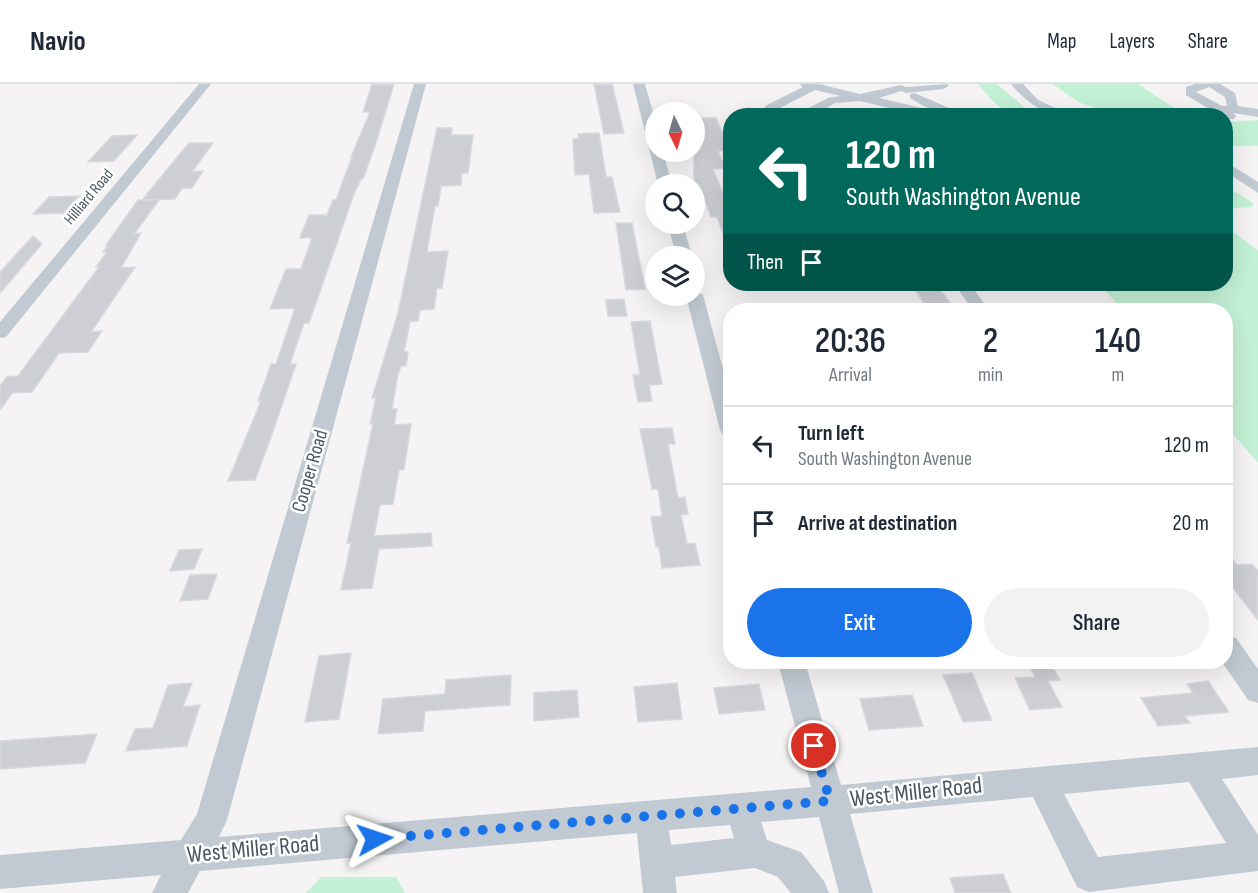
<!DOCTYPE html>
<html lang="en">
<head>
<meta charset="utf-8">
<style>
  body { margin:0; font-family:"Sofia Sans Condensed",sans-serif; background:#f2f2f3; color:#1f2937; height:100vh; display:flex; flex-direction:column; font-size:22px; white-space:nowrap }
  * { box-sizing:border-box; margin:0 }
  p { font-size:20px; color:#747a83 }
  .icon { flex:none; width:33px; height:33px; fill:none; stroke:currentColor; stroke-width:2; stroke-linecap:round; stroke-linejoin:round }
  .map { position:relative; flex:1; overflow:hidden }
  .drawer { position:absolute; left:723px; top:219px; width:510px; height:366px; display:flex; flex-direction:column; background:#fff; border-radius:24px; box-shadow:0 6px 24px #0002 }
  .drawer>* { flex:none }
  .hud { position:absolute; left:723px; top:24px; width:510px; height:183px; border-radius:24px; box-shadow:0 6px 24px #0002; background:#00695c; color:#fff; overflow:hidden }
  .needle { width:39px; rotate:175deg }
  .fabs { position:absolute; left:645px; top:18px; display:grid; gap:12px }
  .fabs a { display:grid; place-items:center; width:60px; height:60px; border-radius:50%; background:#fff; box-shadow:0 6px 24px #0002; font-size:30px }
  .pin { position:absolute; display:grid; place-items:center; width:51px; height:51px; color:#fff; margin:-26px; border:3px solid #fff; border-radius:50%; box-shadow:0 2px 6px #0007 }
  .me { position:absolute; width:66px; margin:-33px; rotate:85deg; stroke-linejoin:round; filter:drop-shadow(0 0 4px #0008) }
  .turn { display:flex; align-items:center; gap:21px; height:126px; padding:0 24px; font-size:27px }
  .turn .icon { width:78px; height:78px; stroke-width:2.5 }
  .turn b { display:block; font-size:42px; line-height:51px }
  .then { display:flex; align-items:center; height:57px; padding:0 24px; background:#0003; gap:12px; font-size:22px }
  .eta { display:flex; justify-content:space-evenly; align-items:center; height:102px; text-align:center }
  .eta b { font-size:36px; font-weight:600; line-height:42px }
  .button { display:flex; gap:12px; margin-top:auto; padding:12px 24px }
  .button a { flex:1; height:69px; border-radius:36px; background:#1a73e8; color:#fff; font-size:24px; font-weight:600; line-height:69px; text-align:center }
  .button a+a { background:#f2f2f3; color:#1f2937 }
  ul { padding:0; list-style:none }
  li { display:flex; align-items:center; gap:18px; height:78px; padding:0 24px; border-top:2px solid #e0e1e3 }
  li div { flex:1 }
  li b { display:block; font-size:22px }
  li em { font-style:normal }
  header { display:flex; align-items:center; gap:36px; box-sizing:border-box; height:84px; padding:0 30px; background:#fff; border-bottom:2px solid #e0e1e3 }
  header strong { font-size:28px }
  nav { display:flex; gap:33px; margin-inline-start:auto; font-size:21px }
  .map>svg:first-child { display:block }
  .green { fill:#c3f1d5 }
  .building { fill:#cdcfd5; stroke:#d7d9de; stroke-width:1.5 }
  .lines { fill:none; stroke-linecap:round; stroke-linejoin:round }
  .minor { fill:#c1cad2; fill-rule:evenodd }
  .route { stroke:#1a73e8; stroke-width:10; stroke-dasharray:0 18 }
  .labels { text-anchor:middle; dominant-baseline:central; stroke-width:5; stroke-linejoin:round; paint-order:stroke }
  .far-street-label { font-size:16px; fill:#4a5661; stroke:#fff }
  .street-label { font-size:20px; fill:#4a5661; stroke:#fff }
  .near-street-label { font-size:24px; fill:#4a5661; stroke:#fff }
</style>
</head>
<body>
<header>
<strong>Navio</strong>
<nav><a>Map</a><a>Layers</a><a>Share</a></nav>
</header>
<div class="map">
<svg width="1258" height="809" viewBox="0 0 1258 809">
  <rect width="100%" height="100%" fill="#f5f3f3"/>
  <path class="green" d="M978,0h19l33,28c-29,4 -35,-9 -52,-28z
    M1053,0h85l47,31h-70l-37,-13z
    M1258,36v26h-32v-24z
    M1226,102l27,17 -1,4 -26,2z
    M1226,142l32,25v212l-32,-37v-116h-103l-24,-26h127z
    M321,793h75l9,16h-99z"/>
  <path class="building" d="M372,0h22l-19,62 -12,33h-2l-7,15 -45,129h-5l-14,41h6l-26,76 -15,40 -27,1 33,-80h-3l13,-37h5l19,-56 -25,1 16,-40h15l11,-31h-12l9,-23h18l6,-15h3l16,-43h-1l19,-45h-7z
    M594,0h18l12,49 -20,1z
    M694,34h22l14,32 -12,1 7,17 -12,1 17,42v38h-1l-12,-32h-6l-10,-28h-4l-3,-7z
    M437,44h15l-1,7h22l-5,38h-6l-1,12 -20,1 -3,20h-3l-8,46 21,-1 -6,37h-5l-3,21 -14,1 -2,11h-8l-6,31h4l-2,14h-5l-3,8 -6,35h5l-3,16 17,-1 -7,45 -5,1 -6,34 -13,1 -6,31 57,-3 1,13 -53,3 -7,39 -31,2 10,-47h-4l26,-119h-3l6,-26h-4l26,-85z
    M599,49l7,44h6l8,35 -26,1 -5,-39 -14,1 -2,-36h5v-5z
    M137,51l-23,26 -26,1 24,-26z
    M189,59h24l-21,29 11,-1 -11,17h-10l-7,11 -33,1z
    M79,112l-15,17 -31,1 16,-17z
    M138,116h21l-25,34 7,-1 -20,35 14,-1 -44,65 11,-1 -14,21 -29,1 -27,39 -20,1 -12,17v-24l7,-9 11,-1 81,-109h-3l11,-15h-4l5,-7h-2z
    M616,139h16l13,66 -19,1z
    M33,152l9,8 -42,49v-21z
    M938,203l17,23 -28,-2 -13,-20z
    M624,215l3,17h-19l-2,-16z
    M650,237l12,63 -13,1 3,16 -14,1 -5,-27h7l-9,-53z
    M672,344l3,16h-7l10,54 7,-1 3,17 -7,1 6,29 8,-1 5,22 -38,3 -3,-21h-3l-5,-30 11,-1 -4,-27h-6l-12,-60z
    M202,465l-8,20 -24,2 9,-21z
    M1226,467l11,14 15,-1 6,7v49l-32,-41z
    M217,490l-9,25 -28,2 10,-26z
    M351,569l-12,66 -34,3 14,-66z
    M1052,582l8,14 -12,1 14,26 -32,3 -15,-32 20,-1 -5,-10z
    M972,589l20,47 -29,2 -20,-47z
    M511,591l-1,30 -85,6 -2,20 -45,3 5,-35 62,-5 1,-14z
    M1208,597l21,31 -44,4 5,7 -32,3 -17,-28 52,-5 -6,-9z
    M192,599l-9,24 17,-2 -13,41 -61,5 9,-22 18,-1 15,-43z
    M677,599l5,36 -44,3 -4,-35z
    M759,600l6,26 -46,4 -5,-26z
    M577,606l2,27 -45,4v-28z
    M912,611l11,31 -54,4 -9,-31z
    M97,650l-12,29 -85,6v-28z
    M1003,790l8,19h-56l-5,-15z"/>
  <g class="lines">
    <path class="minor" d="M199,0h12l-205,253 -6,1v-16z
      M414,0h12l-199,736 -8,17 592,-50 -33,-125h27l36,123 417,-38v28l-36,4 36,56v36l-169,21 -12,-5 -44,-90 -183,17 23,79h-34l-20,-76 -58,5 6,18 34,12 23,29 5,12h-38l-13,-16 -23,-9 -80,9 2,16h-34l-6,-60 -437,38 -12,22h-36l9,-18 -161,14v-34l181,-15 16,-26zM1189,698l37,61 -128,14 -34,-63zM730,741l4,13 -63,7 -2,-15z
      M633,0h12l11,39v29h7l9,32h-14z
      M799,0h20l41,10 41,-9 5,2 41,-3 2,2 -6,3 -37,4 -5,-2 -22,7 51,12v6h-8l-62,-15 -25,2 -22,13h-33l-15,-4v-6l38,-19zM815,6l25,6 -12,2 -29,15 -19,-5z
      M1011,0h12l15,16 35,16c-27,0 -45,-11 -62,-32z
      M1195,0h25l15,9 3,13 20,3v8l-25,-4 3,3 -2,3h-8v-3h-5l-35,-21v-8zM1209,3l16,10 2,9h-5l-26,-14z
      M914,9l47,20 2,3c-21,0 -35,-7 -53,-18v-4z
      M1226,78l32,20v11l-32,-21z
      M668,140h15l9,32h-16z
      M954,200h16l19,26h-16z
      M694,206l9,5 27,100v42l-7,-2 -3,-5 -34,-134h8z
      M1226,551l10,3 22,31v34l-10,-3 -26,-38h4z"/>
  </g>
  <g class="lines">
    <path class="route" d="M375,755l455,-38 -16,-55"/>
  </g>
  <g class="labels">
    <g class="far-street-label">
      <text transform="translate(89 113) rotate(-50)">Hilliard Road</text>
    </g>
    <g class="street-label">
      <text transform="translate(310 387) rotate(-74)">Cooper Road</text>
    </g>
    <g class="near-street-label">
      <text transform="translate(916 708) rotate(-6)">West Miller Road</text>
      <text transform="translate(253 765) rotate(-5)">West Miller Road</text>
    </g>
  </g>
</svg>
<div class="fabs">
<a><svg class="needle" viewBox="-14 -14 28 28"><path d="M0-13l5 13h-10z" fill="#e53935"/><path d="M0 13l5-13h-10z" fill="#747a83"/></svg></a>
<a><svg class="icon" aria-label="search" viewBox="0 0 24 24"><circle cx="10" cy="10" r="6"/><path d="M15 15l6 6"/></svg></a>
<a><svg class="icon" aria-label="layers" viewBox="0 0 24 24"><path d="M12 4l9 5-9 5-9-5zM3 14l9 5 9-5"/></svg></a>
</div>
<div class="pin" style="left:814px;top:662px;background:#d93025"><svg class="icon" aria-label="arrive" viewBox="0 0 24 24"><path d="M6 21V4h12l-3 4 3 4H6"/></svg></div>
<svg class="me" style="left:375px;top:755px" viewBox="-20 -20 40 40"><path d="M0-17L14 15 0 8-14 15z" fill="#1a73e8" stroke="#fff" stroke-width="4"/></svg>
<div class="hud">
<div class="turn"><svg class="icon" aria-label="left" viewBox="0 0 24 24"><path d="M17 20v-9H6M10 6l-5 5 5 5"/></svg><div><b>120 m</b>South Washington Avenue</div></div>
<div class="then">Then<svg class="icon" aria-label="arrive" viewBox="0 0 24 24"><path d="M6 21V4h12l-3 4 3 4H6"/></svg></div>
</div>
<section class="drawer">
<div class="eta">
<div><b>20:36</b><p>Arrival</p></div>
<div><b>2</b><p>min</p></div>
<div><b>140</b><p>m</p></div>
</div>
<ul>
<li><svg class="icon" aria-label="left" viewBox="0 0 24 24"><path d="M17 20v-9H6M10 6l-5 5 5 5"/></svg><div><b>Turn left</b><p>South Washington Avenue</p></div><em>120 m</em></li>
<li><svg class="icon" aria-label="arrive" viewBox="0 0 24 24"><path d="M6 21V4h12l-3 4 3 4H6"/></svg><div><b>Arrive at destination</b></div><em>20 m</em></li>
</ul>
<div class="button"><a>Exit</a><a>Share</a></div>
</section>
</div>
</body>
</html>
